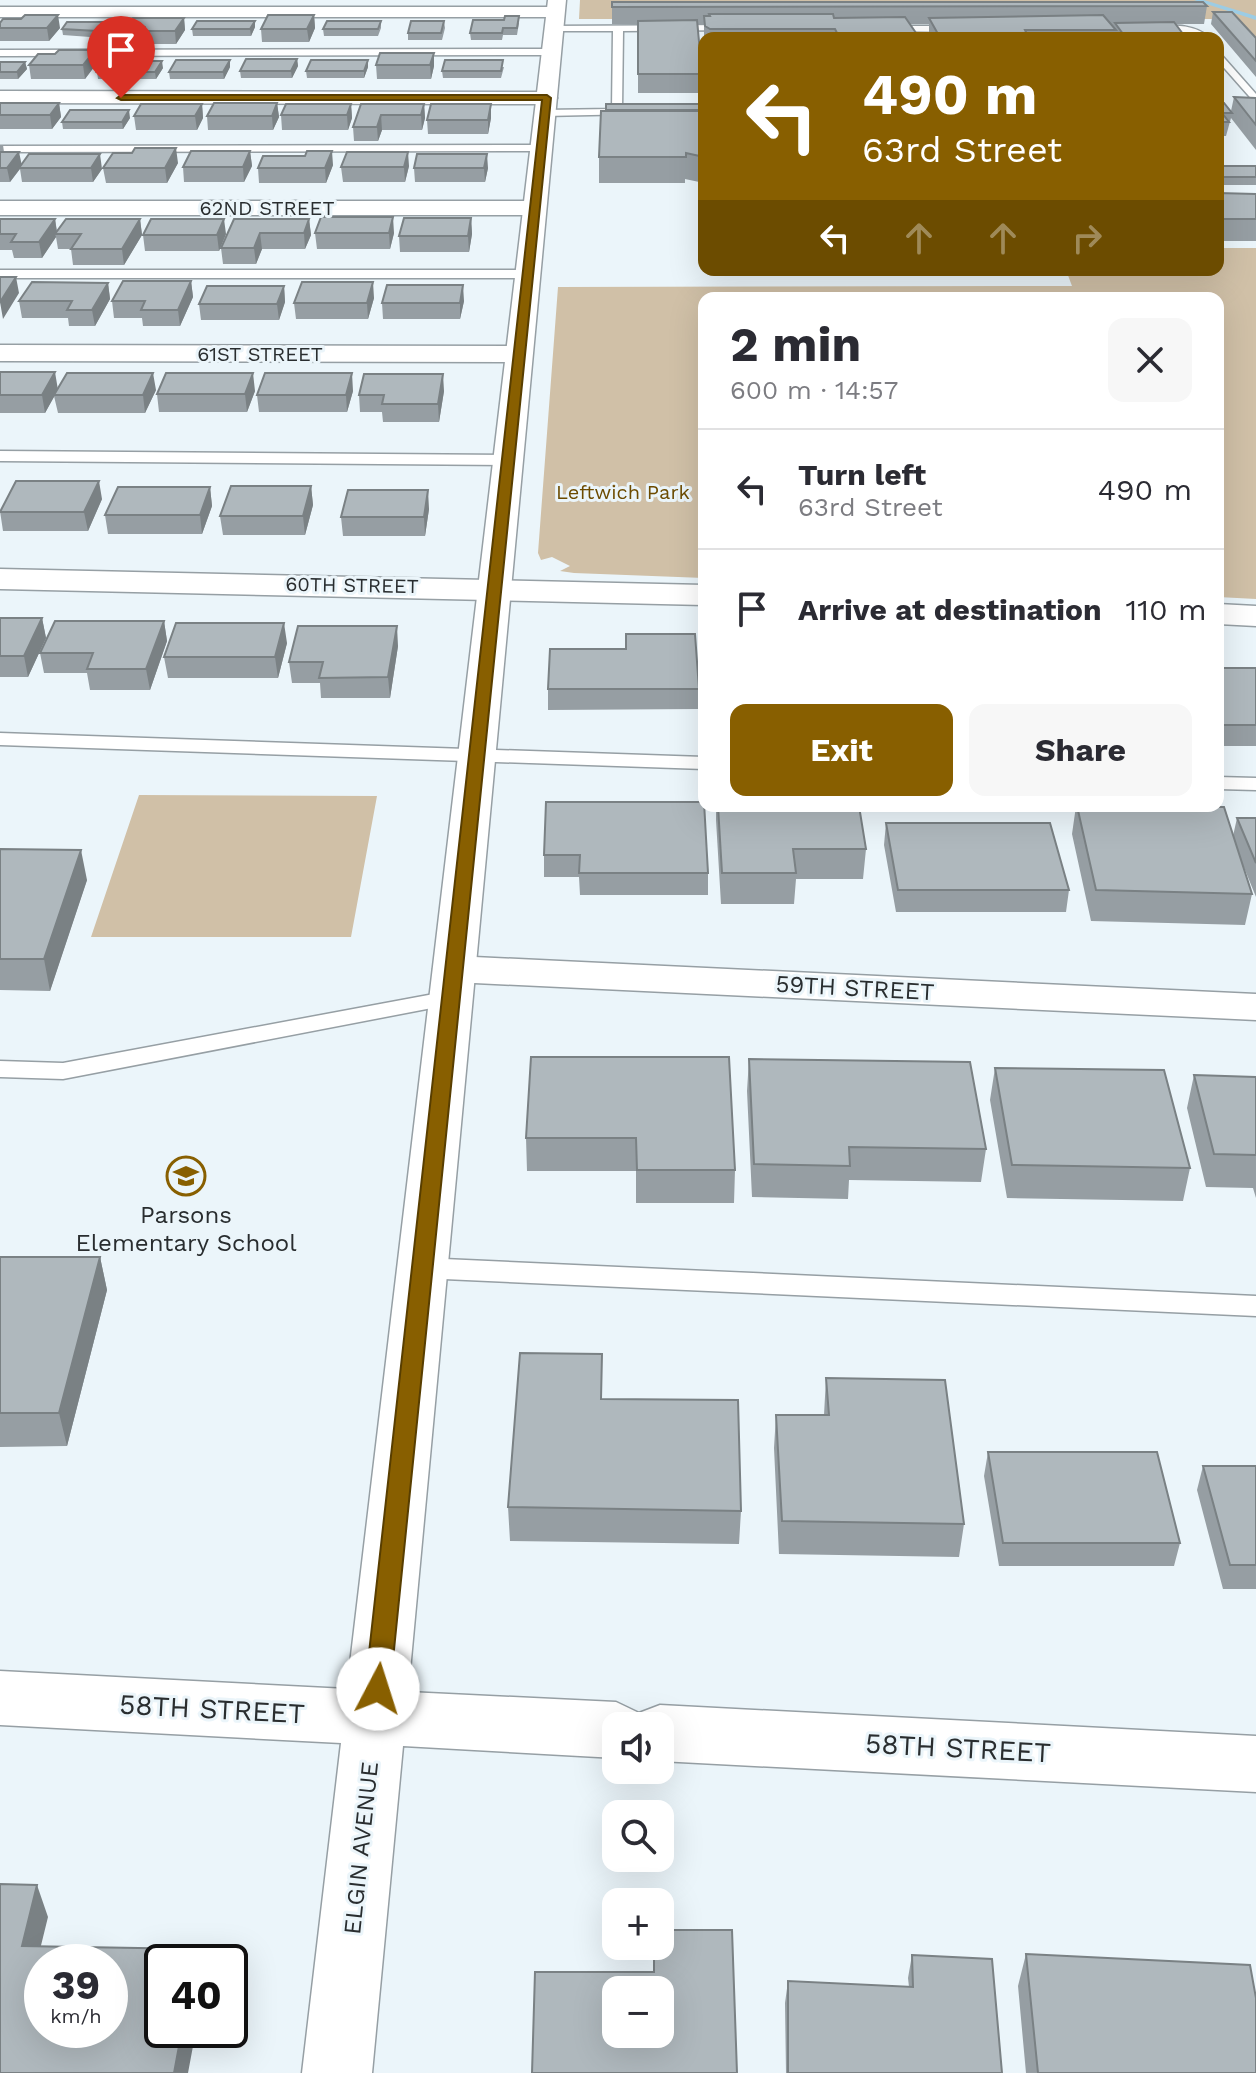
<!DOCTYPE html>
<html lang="en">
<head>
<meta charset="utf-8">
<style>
  body { margin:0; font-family:"Work Sans",sans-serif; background:#f7f7f7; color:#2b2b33; height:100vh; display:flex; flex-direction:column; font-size:30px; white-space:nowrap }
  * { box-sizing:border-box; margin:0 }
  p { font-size:26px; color:#7c7c81 }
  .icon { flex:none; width:44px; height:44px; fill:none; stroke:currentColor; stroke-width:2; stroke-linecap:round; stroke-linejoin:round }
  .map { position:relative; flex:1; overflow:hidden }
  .panel { position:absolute; left:698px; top:292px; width:526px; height:520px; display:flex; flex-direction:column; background:#fff; border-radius:16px; box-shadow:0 8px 32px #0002 }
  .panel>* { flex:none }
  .hud { position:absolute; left:698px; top:32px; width:526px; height:244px; border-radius:16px; box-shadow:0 8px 32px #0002; background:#885f00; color:#fff; overflow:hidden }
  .fabs { position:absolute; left:602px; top:1712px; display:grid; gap:16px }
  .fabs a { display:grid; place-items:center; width:72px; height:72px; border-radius:16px; background:#fff; box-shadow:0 8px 32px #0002; font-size:40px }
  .speed { position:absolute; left:24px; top:1944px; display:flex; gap:16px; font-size:40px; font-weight:700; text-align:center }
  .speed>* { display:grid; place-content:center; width:104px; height:104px; border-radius:50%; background:#fff; box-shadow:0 8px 32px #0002; line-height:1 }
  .speed small { font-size:20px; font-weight:400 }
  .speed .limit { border:4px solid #111; border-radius:12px; background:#fff; color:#111 }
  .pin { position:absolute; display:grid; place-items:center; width:68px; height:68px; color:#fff; margin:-82px -34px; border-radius:50% 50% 50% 0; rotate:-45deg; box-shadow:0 0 8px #0007 }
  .pin .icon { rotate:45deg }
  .me { position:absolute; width:88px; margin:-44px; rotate:5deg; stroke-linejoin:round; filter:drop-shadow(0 0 6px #0008) }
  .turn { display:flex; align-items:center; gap:28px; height:168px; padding:0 32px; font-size:36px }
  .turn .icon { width:104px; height:104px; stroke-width:2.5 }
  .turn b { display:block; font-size:56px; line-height:68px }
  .lanes { display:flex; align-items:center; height:76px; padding:0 32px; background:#0003; justify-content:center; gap:40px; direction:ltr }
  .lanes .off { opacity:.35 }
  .round { display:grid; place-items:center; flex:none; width:84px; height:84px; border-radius:16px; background:#f7f7f7 }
  .head { display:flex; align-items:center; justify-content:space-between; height:136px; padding:0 32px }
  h1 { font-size:48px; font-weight:700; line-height:60px }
  .cta { display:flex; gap:16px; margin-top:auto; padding:16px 32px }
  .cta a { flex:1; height:92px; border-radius:16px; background:#885f00; color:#fff; font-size:32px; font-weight:700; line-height:92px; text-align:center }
  .cta a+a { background:#f7f7f7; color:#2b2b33 }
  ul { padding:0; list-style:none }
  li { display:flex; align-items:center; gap:24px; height:120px; padding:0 32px; border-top:2px solid #e1e1e2 }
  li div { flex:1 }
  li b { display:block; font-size:30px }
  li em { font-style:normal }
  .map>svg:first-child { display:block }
  .green { fill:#d0c0a7 }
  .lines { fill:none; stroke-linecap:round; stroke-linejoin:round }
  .stream { fill:#9ccce4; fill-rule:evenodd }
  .lane-casing { stroke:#969fa4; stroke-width:3 }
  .street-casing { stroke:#969fa4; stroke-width:3 }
  .secondary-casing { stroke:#969fa4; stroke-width:3 }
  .lane { fill:#fff; fill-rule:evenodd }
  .street { fill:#fff; fill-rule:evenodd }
  .secondary { fill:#fff; fill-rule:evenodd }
  .wall { fill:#969ea3 }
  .shaded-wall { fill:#7a8184 }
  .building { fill:#afb8bd; stroke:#7a8184; stroke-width:2; fill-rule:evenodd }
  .route { fill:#885f00; stroke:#583e00; stroke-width:2 }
  .labels { text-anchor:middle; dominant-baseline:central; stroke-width:6; stroke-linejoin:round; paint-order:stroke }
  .far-street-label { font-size:20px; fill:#292d2f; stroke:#ebf5fa }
  .far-park-label { font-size:20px; fill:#6c4b00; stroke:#ebf5fa }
  .street-label { font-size:24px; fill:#292d2f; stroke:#ebf5fa }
  .poi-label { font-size:24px; fill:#292d2f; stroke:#ebf5fa }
  .near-street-label { font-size:28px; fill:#292d2f; stroke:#ebf5fa }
</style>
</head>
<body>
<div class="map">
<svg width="1256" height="2073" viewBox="0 0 1256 2073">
  <rect width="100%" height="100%" fill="#ebf5fa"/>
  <path class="green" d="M580,0h676v52l-30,-33h-647z
    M1218,248h38v351l-38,-2v-299h-514v280l-130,-5 -14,-2 10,-5 -18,-9 -11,3 -3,-7 20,-266 514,-1 -6,-16h152z
    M139,795l238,1 -26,141h-260z"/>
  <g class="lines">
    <path class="stream" d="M1194,0h10l52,16v4z"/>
    <g class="lane-casing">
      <path id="lane" d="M734,25l3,5 -114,1 -1,78 16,1v4l-94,2 -5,-3 5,-3 68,-1 1,-78h-60l-3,-5z
        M883,26h75l5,3 -5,3 -78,-1z
        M1147,26c21,0 46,-4 63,12l-32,-6 -34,-1z
        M0,50l551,-1 5,3 -5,3 -551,1z
        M1218,51l38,43v10l-38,-43z
        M0,146l541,-1 6,3 -6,3 -541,1z
        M0,270h528l7,4 -7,4h-528z
        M0,451l508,4 8,5 -8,5 -508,-4z
        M0,733l704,24v12l-704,-24z
        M1218,777l38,1v12l-38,-1z
        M450,991l8,2 4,5 -4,5 -395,76 -63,-2v-16l63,2z
        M422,1258l834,38v20l-834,-38 -10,-3 -4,-7 4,-7z"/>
    </g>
    <g class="street-casing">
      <path id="street" d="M0,7h555l9,5 -9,5h-555z
        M0,91l547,1 10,6 -10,6 -547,-1z
        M0,201h535l11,7 -11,7h-535z
        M0,345l519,1 9,2 4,6 -4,6 -9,2 -519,-1z
        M0,569l704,16v20l-704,-16z
        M1218,604l38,2v20l-38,-2z
        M454,956l802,38v26l-802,-38 -15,-4 -6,-9 6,-9z"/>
    </g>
    <g class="secondary-casing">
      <path id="secondary" d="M548,0h18l-158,1692 208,10 23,11 21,-8 596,31v56l-596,-31v-35h-44v32l-213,-12 -31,327h-70l39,-330 -341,-18v-54l347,18z"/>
    </g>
    <use href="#lane" class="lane"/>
    <use href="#street" class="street"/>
    <use href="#secondary" class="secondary"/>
  </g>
  <path class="wall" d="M612,2l595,4 -3,18h-29l11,14h-257v-14h-19l6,9v5h-212v-14h-6l4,50v19h-64v-69h-26z
    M1213,12l43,26v39l-45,-53z
    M314,15l1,13 -6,14h-47l-1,-13z
    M184,18l1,12 -9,14h-33l-1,-4h-15l-1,-13z
    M504,20l15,3 -2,12h-14l-1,5h-31l-1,-7z
    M381,21v7l-3,8h-54l-1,-7z
    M444,21l1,7 -3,12h-34v-7z
    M0,23l60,5 -11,13h-49z
    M255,27l-4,9h-58l-1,-7z
    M62,29h62l-7,10 -54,-4z
    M434,53v13l-3,13h-54l-1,-14z
    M297,59l1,7 -6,12h-51l-1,-7z
    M230,60v7l-6,12h-54l-1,-7z
    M0,62h25l2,7 -9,10h-18z
    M97,63l-12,16h-54l-2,-14z
    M368,67l-4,11h-57l-1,-7z
    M504,67l-3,11h-58l-1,-7z
    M163,68l-7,11h-58l-1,-7z
    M1234,97l22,1v52l-25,-32 -5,18h-8v-33l13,8z
    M0,103h59l2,14 -9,12h-52z
    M277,103l2,14 -6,13h-65l-1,-14z
    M202,104l1,14 -6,12h-61l-2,-14z
    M351,104l1,14 -4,12h-66l-1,-15z
    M361,104h63l1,14 -3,12h-40l-4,11h-24l-1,-14z
    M704,104v79l-19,-4v4h-86v-26z
    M130,118l-7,11h-60l-1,-7z
    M491,118l-3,16h-60l-1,-14z
    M0,145h3l1,7 17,13 8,-11 73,15 -9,13h-71l-2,-13 -10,13h-10z
    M250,151l2,15 -8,16h-60l-1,-15z
    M417,154l71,14 -3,14h-70l-1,-14z
    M305,156l28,9 -7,18h-67l-1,-15z
    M178,163l-11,20h-61l-3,-15z
    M409,166l-4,16h-62l-2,-15z
    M1218,166h38v19h-38z
    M1218,193h38v48h-38z
    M471,218l1,16 -3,18h-69l-1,-16z
    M0,219h55l2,12 83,-12 2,16 -18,30h-51l-2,-16h-13l-2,-12 -14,21h-28l-2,-8h-12z
    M234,219h75l2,16 -6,14h-43l-6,15h-33l-2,-16z
    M315,233h79l-4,16h-73z
    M226,234l-7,17h-74l-2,-16z
    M191,281l2,16 -13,29h-37l-1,-8h-28l-2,-17z
    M108,283l2,16 -15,27h-26l-1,-8h-46l-3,-17z
    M284,286l1,16 -6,18h-78l-2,-16z
    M374,298l-6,21h-72l-2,-16z
    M464,301l-4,18h-77l-1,-16z
    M0,372l58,17 98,1 -11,23h-87l-4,-17 -9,17h-45z
    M255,391l-8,21h-88l-2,-18z
    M353,391l-6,21h-88l-2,-17z
    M444,391l-5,31h-56l-1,-10h-22l-1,-17z
    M311,486l2,19 -8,30h-82l-3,-19z
    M210,487l2,19 -10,28h-94l-3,-19z
    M102,499l-14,32h-85l-3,-20z
    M429,509l-4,27h-82l-2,-19z
    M0,618h42l4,20 -18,39h-28z
    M164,621l3,20 -17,49h-60l-3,-17h-43l-4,-20z
    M287,643l-9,35h-110l-4,-21z
    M398,646l-8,52h-69l-1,-15h-28l-3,-21z
    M1218,668h38v78h-38z
    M548,689h151l-1,20 -150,1z
    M546,802l162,71v22h-128l-1,-18h-35v-22z
    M716,806h143l7,43 -3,30h-67l-2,25h-73l-5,-84z
    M1076,806h110l47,30 4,-18h19v79l-15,-37 11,34 -7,31 -154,-4 -19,-87z
    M886,823l183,67 -3,22h-170l-12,-67z
    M0,849l87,31 -37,111 -50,-1z
    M531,1057l204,113 -1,33h-98v-32h-109l-1,-33z
    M749,1059l237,90 -5,33 -132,-2 -1,19 -96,-2 -5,-106z
    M995,1068l195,100 -7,33 -176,-3 -17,-98z
    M1194,1075l62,2v121l-3,-10 -47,-1 -19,-79z
    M0,1257h100l7,33 -40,156 -67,1z
    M826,1378l138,146 -5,33 -180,-3 -5,-106 2,-33h48z
    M602,1399l139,112 -2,33 -229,-3 -2,-34z
    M988,1452l192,91 -6,23h-175l-15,-90z
    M1203,1466h53v123h-33l-26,-99z
    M1026,1954l230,119h-230l-8,-87z
    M912,1955l90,118h-216l-1,-70 3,-22 121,6 -1,-9z"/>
  <path class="shaded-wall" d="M58,15l2,13 -11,13 -2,-13z
    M314,15l1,13 -6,14 -2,-13z
    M184,18l1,12 -9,14 -1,-13z
    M255,21v6l-4,9 -1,-7z
    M124,22v7l-7,10 -1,-7z
    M95,50l2,13 -12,16 -2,-14z
    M434,53v13l-3,13 -1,-14z
    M297,59l1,7 -6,12 -1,-7z
    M230,60v7l-6,12 -1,-7z
    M368,60v7l-4,11v-7z
    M162,61l1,7 -7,11 -1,-7z
    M25,62l2,7 -9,10 -1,-7z
    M59,103l2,14 -9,12 -2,-14z
    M277,103l2,14 -6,13 -1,-14z
    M202,104l1,14 -6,12 -2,-14z
    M351,104l1,14 -4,12 -1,-15z
    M424,104l1,14 -3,12 -1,-15z
    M491,104v14l-3,16v-14z
    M129,110l1,8 -7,11 -1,-7z
    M381,115l1,15 -4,11 -1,-14z
    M176,148l2,15 -11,20 -2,-15z
    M250,151l2,15 -8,16 -1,-15z
    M332,151l1,14 -7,18 -1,-15z
    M19,152l3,14 -12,16 -3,-14z
    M408,152l1,14 -4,16 -1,-15z
    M100,154l2,15 -9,13 -2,-14z
    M487,154l1,14 -3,14 -1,-14z
    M393,217l1,16 -4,16 -1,-16z
    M471,218l1,16 -3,18 -1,-16z
    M55,219l2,15h-2l1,3 -14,21 -3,-16z
    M140,219l2,16 -18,30 -2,-16z
    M224,219l2,15 -7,17 -2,-16z
    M309,219l2,16 -6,14 -1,-16z
    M260,233l2,16 -6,15 -2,-16z
    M16,277l3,16 -16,26 -3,-17z
    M191,281l2,16 -13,29 -2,-16z
    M373,282l1,16 -6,21 -1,-16z
    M108,283l2,16 -15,27 -3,-16z
    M463,285l1,16 -4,18v-16z
    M284,286l1,16 -6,18 -2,-16z
    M55,372l3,18 -13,23 -3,-18z
    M153,373l3,17 -11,23 -2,-18z
    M253,373l2,18 -8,21 -2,-18z
    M352,373l1,18 -6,21 -1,-17z
    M443,374l1,17 -5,31 -1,-18z
    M99,481l3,18 -14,32 -4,-19z
    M311,486l2,19 -8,30 -2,-19z
    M210,487l2,19 -10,28 -2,-19z
    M428,490l1,19 -4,27 -1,-19z
    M42,618l4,20 -18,39 -4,-21z
    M164,621l3,20 -17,49 -4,-21z
    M284,623l3,20 -9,35 -3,-21z
    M397,626l1,20 -8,52 -2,-21z
    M81,850l6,30 -37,111 -6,-32z
    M100,1257l7,33 -40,156 -8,-33z
    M37,1885l11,32 -15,61 -11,-32z
    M196,1949l4,13h-6z
    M182,2030h14l-8,43h-14z"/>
  <path class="building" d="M612,2h591l4,4 -595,1z
    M1213,12h19l24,26v23z
    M709,14h124l1,4 71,-1 11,16h-79l-2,-4h-125l-5,-3 -1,-10h6z
    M25,15h33l-11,13h-47v-5l3,-4h18z
    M268,15h46l-7,14h-46z
    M1103,15l13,15h-91l2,4h-89l-9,-16z
    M505,16h14l-2,12h-14l-1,5h-32l3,-13h31z
    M133,18h51l-9,13h-34l3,-4h-18z
    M697,20l5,54h-64v-53z
    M197,21h58l-5,8h-58z
    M327,21h54l-3,8h-55z
    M411,21h33l-3,12h-33z
    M67,22h57l-8,10 -54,-3z
    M1174,22l12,16h-60l-11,-15z
    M59,50h36l-12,15h-54l9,-11h17z
    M380,53h54l-4,12h-54z
    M246,59h51l-6,12h-51z
    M176,60h54l-7,12h-54z
    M311,60h57l-4,11h-58z
    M445,60h58l-2,11h-59z
    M105,61h57l-7,11h-58z
    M0,62h25l-8,10h-17z
    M1234,97l22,1v27z
    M0,103h59l-9,12h-50z
    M214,103h63l-5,13h-65z
    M1218,103h6l8,10h-10l7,9h-11z
    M141,104h61l-7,12h-61z
    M286,104h65l-4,11h-66z
    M361,104h63l-3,11h-40l-4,12h-24z
    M431,104h60l-3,16h-61z
    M606,104h98v6h-98z
    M70,110h59l-7,12h-60z
    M601,111h103v46l-18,-4v4h-87z
    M135,148h41l-11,20h-62l10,-15h19z
    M191,151h59l-7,16h-60z
    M307,151h25l-7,17h-67l5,-12h42z
    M0,152h19l-12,16h-7z
    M347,152h61l-4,15h-63z
    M29,154h71l-9,14h-72z
    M417,154h70l-3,14h-70z
    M1218,166h38v11h-38z
    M1218,193l38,1v25h-38z
    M321,217h72l-4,16h-74z
    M404,218h67l-3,18h-69z
    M0,219h55l-16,23h-28l5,-8h-16z
    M66,219h74l-18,30h-51l10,-15h-26z
    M151,219h73l-7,16h-74z
    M234,219h75l-5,14h-44l-6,15h-33z
    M0,277h16l-16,25z
    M123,281h68l-13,29h-37l4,-9h-33z
    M32,282l76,1 -16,27h-25l5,-9h-53z
    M302,282h71l-6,21h-73z
    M387,285h76l-3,18h-78z
    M207,286h77l-7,18h-78z
    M0,372h55l-13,23h-42z
    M67,373h86l-10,22h-89z
    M166,373h87l-8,21h-88z
    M265,373h87l-6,22h-89z
    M364,374h79l-5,30h-56l2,-9h-25z
    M16,481h83l-15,31h-84z
    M231,486h80l-8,30h-83z
    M118,487h92l-10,28h-95z
    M348,490h80l-4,27h-83z
    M0,618h42l-18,38h-24z
    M55,621h109l-18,48h-59l6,-16h-53z
    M176,623h108l-9,34h-111z
    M298,626h99l-9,51 -69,1 4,-16h-34z
    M626,634h69l4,55h-151l2,-40h76z
    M1218,668h38v57h-38z
    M546,802h158l4,71h-129l1,-18h-36z
    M718,806h141l7,43h-73l3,24h-74z
    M1077,806l147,1 28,87 -156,-4z
    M1237,818h19v45z
    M886,823h164l19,67h-171z
    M0,849l81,1 -37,109h-44z
    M531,1057h198l6,113h-98l-1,-32h-110z
    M749,1059l221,3 16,87 -137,-2 1,19 -96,-2z
    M995,1068l169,2 26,98 -178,-3z
    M1194,1075l62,2v78l-42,-1z
    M0,1257h100l-41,156h-59z
    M520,1353l82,1 -1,45 137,1 3,111 -233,-4z
    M826,1378l119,2 19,144 -182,-3 -6,-106h53z
    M988,1452h169l23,91h-177z
    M1203,1466h53v99h-26z
    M0,1884l37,1 -15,61 174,3 -2,13h-32v68h20l-8,43h-174zM42,1962h68v68h-68z
    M660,1930h72l5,143h-205l3,-101h119v-26h6zM616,1990h44v44h-44z
    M1026,1954l224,11 6,33v75h-218z
    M912,1955l80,4 10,114h-214v-92l125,6z"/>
  <path class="route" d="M547,95l4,3 -161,1591 -3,8 -9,3 -9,-3 -4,-8 177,-1589h-421l-4,-2 4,-3z"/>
  <defs>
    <g id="school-ring" transform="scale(2)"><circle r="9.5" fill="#ebf5fa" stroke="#885f00" stroke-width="1.5"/><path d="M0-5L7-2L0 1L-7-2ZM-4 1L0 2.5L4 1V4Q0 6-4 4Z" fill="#885f00"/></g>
  </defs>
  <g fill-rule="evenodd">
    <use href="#school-ring" x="186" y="1176"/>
  </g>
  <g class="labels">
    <g class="far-street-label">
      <text x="267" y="208">62ND STREET</text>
      <text x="260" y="354">61ST STREET</text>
      <text transform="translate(352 585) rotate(1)">60TH STREET</text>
    </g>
    <g class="far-park-label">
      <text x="623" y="492">Leftwich Park</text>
    </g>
    <g class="street-label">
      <text transform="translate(855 988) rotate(3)">59TH STREET</text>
      <text transform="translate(361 1848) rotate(-84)">ELGIN AVENUE</text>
    </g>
    <g class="poi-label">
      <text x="186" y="1215">Parsons<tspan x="186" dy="28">Elementary School</tspan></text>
    </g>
    <g class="near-street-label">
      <text transform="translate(212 1709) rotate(3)">58TH STREET</text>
      <text transform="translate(958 1748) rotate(3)">58TH STREET</text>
    </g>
  </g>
</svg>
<div class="fabs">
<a><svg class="icon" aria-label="sound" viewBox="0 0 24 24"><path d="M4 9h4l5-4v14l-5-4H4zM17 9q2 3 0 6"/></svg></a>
<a><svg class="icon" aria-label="search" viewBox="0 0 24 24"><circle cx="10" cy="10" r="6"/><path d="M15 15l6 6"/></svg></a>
<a>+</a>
<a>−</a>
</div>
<div class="speed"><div>39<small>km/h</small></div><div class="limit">40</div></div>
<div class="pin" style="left:121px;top:98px;background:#d93025"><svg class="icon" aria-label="arrive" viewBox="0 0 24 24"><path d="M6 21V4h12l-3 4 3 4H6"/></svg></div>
<svg class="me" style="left:378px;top:1689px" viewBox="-20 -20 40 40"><circle r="19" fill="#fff"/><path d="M0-13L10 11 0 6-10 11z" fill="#885f00"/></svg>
<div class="hud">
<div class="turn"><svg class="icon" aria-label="left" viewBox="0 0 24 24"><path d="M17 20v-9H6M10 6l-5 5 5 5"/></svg><div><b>490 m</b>63rd Street</div></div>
<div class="lanes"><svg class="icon" aria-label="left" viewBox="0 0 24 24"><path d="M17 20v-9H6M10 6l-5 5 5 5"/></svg><svg class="icon off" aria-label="ahead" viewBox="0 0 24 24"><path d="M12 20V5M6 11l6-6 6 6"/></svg><svg class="icon off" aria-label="ahead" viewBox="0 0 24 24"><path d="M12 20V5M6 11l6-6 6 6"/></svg><svg class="icon off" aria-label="right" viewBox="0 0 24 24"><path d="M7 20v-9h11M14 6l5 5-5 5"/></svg></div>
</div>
<section class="panel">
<div class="head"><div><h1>2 min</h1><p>600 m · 14:57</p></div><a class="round"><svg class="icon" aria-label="close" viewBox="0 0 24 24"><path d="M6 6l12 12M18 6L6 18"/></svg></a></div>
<ul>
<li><svg class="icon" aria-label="left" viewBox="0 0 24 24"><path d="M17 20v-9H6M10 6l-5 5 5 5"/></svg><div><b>Turn left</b><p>63rd Street</p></div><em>490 m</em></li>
<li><svg class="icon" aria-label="arrive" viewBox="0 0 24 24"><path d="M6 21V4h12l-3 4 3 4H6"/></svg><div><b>Arrive at destination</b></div><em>110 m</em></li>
</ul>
<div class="cta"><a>Exit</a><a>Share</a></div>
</section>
</div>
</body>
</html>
